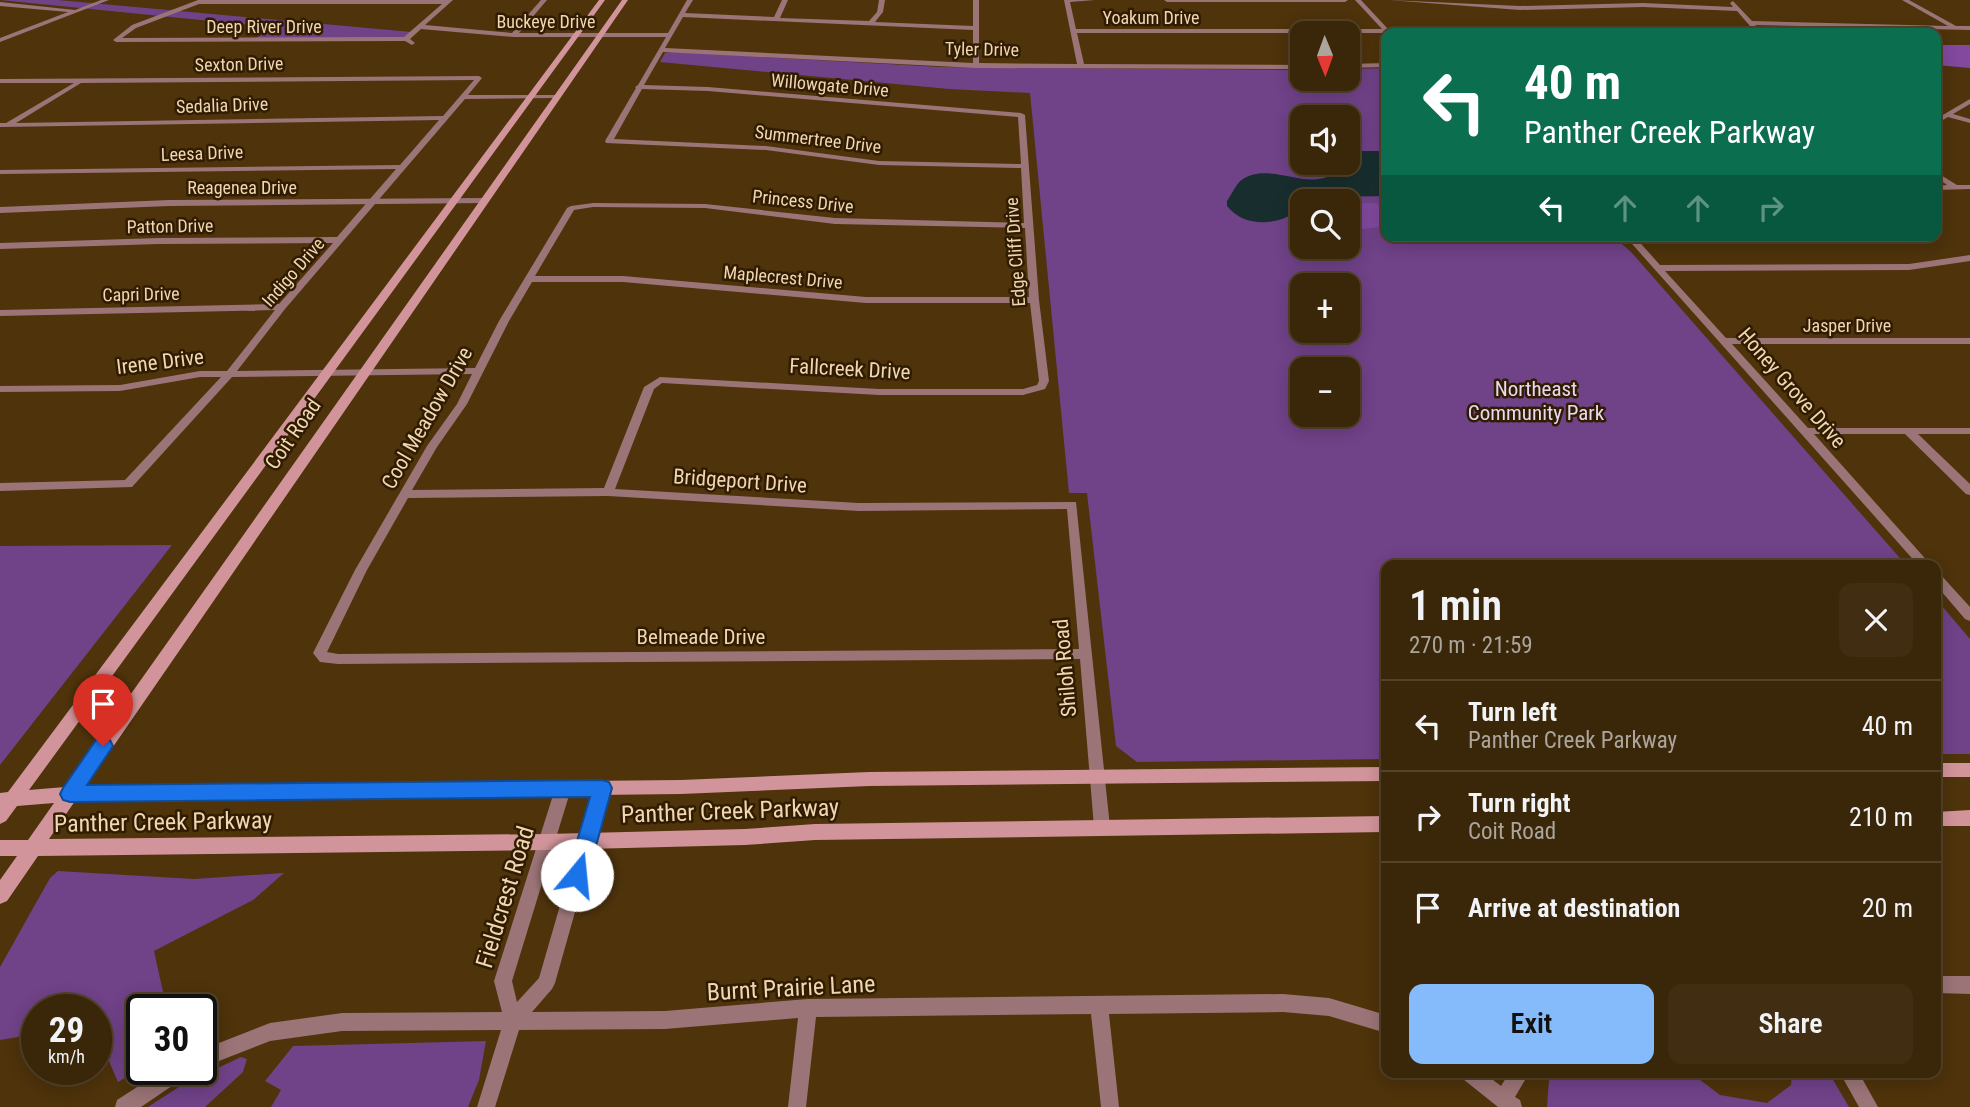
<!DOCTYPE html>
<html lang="en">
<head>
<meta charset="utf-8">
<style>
  body { margin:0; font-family:"Roboto Condensed",sans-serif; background:#412e12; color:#f1f3f6; height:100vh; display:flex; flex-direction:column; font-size:26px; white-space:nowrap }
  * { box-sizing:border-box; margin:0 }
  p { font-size:23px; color:#aba59c }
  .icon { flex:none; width:38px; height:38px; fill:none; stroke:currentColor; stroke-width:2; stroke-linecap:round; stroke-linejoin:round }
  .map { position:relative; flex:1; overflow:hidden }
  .drawer { position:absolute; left:1381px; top:560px; width:560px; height:518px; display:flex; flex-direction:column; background:#3a2608; border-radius:14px; box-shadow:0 4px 18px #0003,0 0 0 2px #544329 }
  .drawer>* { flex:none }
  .hud { position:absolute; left:1381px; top:28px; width:560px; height:214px; border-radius:14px; box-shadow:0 4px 18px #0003,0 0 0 2px #544329; background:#0b6e4f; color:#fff; overflow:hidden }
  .needle { width:46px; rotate:179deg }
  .controls { position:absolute; left:1290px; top:21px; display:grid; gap:14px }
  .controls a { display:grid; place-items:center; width:70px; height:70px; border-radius:14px; background:#3a2608; box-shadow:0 4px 18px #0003,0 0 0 2px #544329; font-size:35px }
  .speed { position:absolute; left:21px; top:994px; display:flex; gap:14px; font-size:35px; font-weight:700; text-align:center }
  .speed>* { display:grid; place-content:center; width:91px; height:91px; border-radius:50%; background:#3a2608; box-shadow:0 4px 18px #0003,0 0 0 2px #544329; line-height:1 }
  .speed small { font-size:18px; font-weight:400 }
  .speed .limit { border:4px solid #111; border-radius:10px; background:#fff; color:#111 }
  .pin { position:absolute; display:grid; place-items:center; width:60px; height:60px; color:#fff; margin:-72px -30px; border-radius:50% 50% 50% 0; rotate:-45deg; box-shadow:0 0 7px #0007 }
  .pin .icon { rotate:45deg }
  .me { position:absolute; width:77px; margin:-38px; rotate:17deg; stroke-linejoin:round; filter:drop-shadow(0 0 5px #0008) }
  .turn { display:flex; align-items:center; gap:24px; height:147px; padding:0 28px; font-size:32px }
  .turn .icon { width:91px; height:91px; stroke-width:2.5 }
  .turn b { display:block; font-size:49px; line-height:60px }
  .lanes { display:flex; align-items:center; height:66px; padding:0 28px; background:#0003; justify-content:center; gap:35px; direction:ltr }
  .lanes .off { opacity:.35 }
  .round { display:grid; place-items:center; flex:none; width:74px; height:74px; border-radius:14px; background:#412e12 }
  .head { display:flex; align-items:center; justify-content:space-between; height:119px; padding:0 28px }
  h1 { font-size:42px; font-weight:600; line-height:52px }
  .primary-button { display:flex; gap:14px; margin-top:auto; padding:14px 28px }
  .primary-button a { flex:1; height:80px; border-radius:14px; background:#85bbfb; color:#111; font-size:28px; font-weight:600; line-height:80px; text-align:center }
  .primary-button a+a { background:#412e12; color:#f1f3f6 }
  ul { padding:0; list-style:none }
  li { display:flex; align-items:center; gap:21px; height:91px; padding:0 28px; border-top:2px solid #544329 }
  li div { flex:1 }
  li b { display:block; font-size:26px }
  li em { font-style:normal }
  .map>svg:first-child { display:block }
  .green { fill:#704288; fill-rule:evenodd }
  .forest { fill:#82499f }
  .water { fill:#182e2e }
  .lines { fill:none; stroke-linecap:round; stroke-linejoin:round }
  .minor { fill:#9b7477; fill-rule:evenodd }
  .tertiary { fill:#9b7477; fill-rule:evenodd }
  .secondary { fill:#d1949a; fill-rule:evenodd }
  .route { fill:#1a73e8; stroke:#114b97; stroke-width:2 }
  .labels { text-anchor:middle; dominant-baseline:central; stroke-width:5; stroke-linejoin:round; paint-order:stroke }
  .far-street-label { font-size:18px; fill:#f1d6b3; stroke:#301c00 }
  .street-label { font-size:21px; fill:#f1d6b3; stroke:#301c00 }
  .park-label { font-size:21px; fill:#e8d9f1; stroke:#301c00 }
  .near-street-label { font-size:24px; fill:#f1d6b3; stroke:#301c00 }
</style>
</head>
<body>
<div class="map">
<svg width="1970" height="1107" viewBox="0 0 1970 1107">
  <rect width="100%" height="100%" fill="#4e330b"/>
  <path class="green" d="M0,0h58l354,32 -10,6 -147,1 16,-12z
    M674,52l266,15 362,3v9h46v-10l38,-1v168h227l19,17 274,312h-520v194l-249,3 -21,-16 -29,-253h-18l-39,-400 -81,-4 -289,-27 5,-9zM1302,117h46v46h-46zM1302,201h46v46h-46zM1302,285h46v46h-46zM1302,369h46v46h-46z
    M172,545l-172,220v-219z
    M1936,599l34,40v115h-34z
    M58,871l136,8 90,-6 -31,27 -99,51 13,59h-25v58l-24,14 -22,-51v-21h-9l-7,-15 -22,15h-21v14l-19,13 -18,3v-73l50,-89z
    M486,1041l-7,39 -11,27h-197l10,-17 -16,-9 28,-35z
    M241,1057l6,2 -4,13 -38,35h-57l34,-22z
    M1565,1073h126l29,22 47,8 24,-18 1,-12h37l20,34h-302l2,-27z"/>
  <path class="forest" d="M1936,45h34v23l-34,-3z
    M1376,203l10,10v13l-38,5v-27z"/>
  <path class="water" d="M1360,151h26v45l-53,1 -31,4v6c-19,18 -56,23 -75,-1v-5c5,-7 10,-19 16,-22 29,-18 66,15 94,-8l3,-8h8v-7z"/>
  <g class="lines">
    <path class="minor" d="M101,0h8l-109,42v-4l68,-26 -68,-6v-4l75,8z
      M198,0h255l-28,25 87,8 29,-33h6l-28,33h149l19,-33h6l-8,13 89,4 8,-17h6l-8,18 89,3 8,-9 2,-12h6l-2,12 -8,10 98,4v-26h6v63l98,1 -13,-64h31l-25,2 6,27h306l-27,-29h6l27,29 49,2 3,2h-363l7,31 218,1v4l-326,-1 -313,-16 -19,33 64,2 313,26 4,2 14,185 10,81 -4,8 -22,6h-144l-217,-12 -8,6 -39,100 244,14 217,-1 34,325 -3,5 -5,2 -5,-2 -3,-5 -14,-168 -742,5 -18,-2 -7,-9 42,-83 72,-124 30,-42 15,-30 -240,3 -100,110 -132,4v-8l125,-3 96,-103h-21l-80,14 -120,1v-6l120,-1 80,-14h27l48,-61 -275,6v-6l279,-6 54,-61 -174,1 -159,5v-6l159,-5 178,-1 59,-68 -396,5v-4l400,-5 39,-45 -439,7v-4h6l68,-40h-74v-4l479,-3 3,2 -14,17h91v2l-2,1 -92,1 -180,210 -48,62 238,-3 24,-47 68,-113 4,-2 22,-3 112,1 130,14 189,5 -3,-55 -142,-3 -113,-15 -160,-7 -1,-2 31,-53 -1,-1 3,-2 28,-48h-152l-93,-8 -11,10 5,4 -3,2 -7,-4 -289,1 -3,-2 19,-15zM199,4h243l-38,33 -282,1 14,-10zM683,17l290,13v33l-308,-15zM474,80l-31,36 -427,7 65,-40zM642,89l66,2 310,26 3,47 -142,-3 -113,-15 -152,-7zM593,207l112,1 130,16 190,4 4,69h-163l-243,-21h-88l39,-66zM532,282h91l243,21h164l9,78 -2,4 -14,4h-144l-219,-12 -16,10 -40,101 -192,2 25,-43 30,-43 42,-83zM608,496l251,15 208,-2 12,140 -741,5 -11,-2 40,-82 41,-72z
      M1164,0h184l-3,2h-178z
      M1388,0l132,6 123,-3 90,4 -3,-4 3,-2 19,20 196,5 -46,-26h7l47,26h14v4l-215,-5 7,8h-6l-19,-22 -94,-4 -123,3z
      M1386,63v4l-38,1v-4z
      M1970,99v5l-17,10 17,5v4l-22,-6 -12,7v-5z
      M1936,172l21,13h13v4l-34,1v-4l11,-1 -11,-8z
      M1625,236h9l26,29 249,-1 61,-9v6l-61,9 -244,1 61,67h244v6h-238l76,84h162v6h-52l52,50v11l-4,-1 -61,-60h-91l117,131h-13z
      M1936,573l4,1 30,33v14l-5,-2 -29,-34z
      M602,782l5,1 3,5 -55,195 -3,6 -20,23 133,-1 143,-12 475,-5 46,4 57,17v18l-57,-17 -46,-4 -174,2 10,93h-18l-10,-93 -275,3 -10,90h-18l10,-89 -133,11 -146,1 -24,77h-18l24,-77 -159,1 -72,10 -69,27v-18l69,-27 72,-10 160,-1 -8,-31 61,-192 3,-5 5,-1 5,1 3,5 -59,192 5,21 22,-24 55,-190 3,-5z
      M1936,976h34v18l-34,-1z
      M165,1069h26l-3,6 -47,32h-26l2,-7z
      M1460,1073h24l17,13 8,-13h20l-14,24 5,3 2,7h-24l-35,-28z
      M1840,1073h19l19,34h-19z"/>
    <path class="tertiary" d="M484,198l5,3 -2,2 -318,3 -169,7v-6l169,-7z"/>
    <path class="secondary" d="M599,0h6l-576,790 36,-3 557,-787h6l-542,786 595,-6 188,-8 517,-5v14l-517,5 -188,8 -606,7 -26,38 498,-5 198,-5 70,-5 571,-8v16l-571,8 -70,5 -198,5 -509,6 -31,45 -7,3v-24l17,-24h-17v-16h28l26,-37 -37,3 -11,15 -6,3v-31l8,-1z
      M1936,763h34v14h-34z
      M1970,810v16h-34v-14z"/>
  </g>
  <path class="route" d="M103,738l7,2 3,6 -26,39 515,-5 7,2 3,6 -24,87 -3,6 -8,3 -7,-3 -3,-6 23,-78 -520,5 -7,-2 -3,-6 3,-6 33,-48z"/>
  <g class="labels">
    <g class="far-street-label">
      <text x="1151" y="17">Yoakum Drive</text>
      <text x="546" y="21">Buckeye Drive</text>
      <text x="264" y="26">Deep River Drive</text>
      <text transform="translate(982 49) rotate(1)">Tyler Drive</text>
      <text transform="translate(239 64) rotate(-1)">Sexton Drive</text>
      <text transform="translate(830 85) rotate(5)">Willowgate Drive</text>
      <text transform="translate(222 105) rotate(-2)">Sedalia Drive</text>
      <text transform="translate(818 139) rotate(7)">Summertree Drive</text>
      <text transform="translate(202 153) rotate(-2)">Leesa Drive</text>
      <text x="242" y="187">Reagenea Drive</text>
      <text transform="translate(803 201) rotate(6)">Princess Drive</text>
      <text transform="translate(170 226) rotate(-1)">Patton Drive</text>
      <text transform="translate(1015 252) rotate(-94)">Edge Cliff Drive</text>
      <text transform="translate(293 272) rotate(-49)">Indigo Drive</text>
      <text transform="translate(783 277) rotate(5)">Maplecrest Drive</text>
      <text transform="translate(141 294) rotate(-1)">Capri Drive</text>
      <text x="1847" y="325">Jasper Drive</text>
    </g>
    <g class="street-label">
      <text transform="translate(160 362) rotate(-7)">Irene Drive</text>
      <text transform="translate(850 369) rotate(3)">Fallcreek Drive</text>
      <text transform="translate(1792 388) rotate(49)">Honey Grove Drive</text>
      <text transform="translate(427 418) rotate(-60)">Cool Meadow Drive</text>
      <text transform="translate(293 434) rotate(-55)">Coit Road</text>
      <text transform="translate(740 481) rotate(4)">Bridgeport Drive</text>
      <text x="701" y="637">Belmeade Drive</text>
      <text transform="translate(1065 668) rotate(-95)">Shiloh Road</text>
    </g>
    <g class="park-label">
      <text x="1536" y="389">Northeast<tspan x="1536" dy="24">Community Park</tspan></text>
    </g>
    <g class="near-street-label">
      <text transform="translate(730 811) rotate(-2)">Panther Creek Parkway</text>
      <text transform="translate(163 822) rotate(-1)">Panther Creek Parkway</text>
      <text transform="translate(505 897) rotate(-73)">Fieldcrest Road</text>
      <text transform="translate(791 988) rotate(-3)">Burnt Prairie Lane</text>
    </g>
  </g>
</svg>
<div class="controls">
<a><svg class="needle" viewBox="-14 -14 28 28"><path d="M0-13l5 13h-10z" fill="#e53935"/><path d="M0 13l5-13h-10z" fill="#aba59c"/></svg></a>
<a><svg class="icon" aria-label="sound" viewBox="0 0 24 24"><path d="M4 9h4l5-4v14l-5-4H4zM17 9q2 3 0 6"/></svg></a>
<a><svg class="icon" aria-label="search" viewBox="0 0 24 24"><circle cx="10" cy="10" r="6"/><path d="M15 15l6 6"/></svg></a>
<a>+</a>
<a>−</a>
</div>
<div class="speed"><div>29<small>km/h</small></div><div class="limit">30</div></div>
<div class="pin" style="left:103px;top:746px;background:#d93025"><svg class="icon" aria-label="arrive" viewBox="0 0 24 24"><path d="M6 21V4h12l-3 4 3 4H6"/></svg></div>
<svg class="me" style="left:577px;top:875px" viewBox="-20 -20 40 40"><circle r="19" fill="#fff"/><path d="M0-13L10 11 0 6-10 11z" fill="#1a73e8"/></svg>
<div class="hud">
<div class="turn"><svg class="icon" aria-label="left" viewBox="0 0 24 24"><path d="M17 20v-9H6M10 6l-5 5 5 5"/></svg><div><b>40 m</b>Panther Creek Parkway</div></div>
<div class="lanes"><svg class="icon" aria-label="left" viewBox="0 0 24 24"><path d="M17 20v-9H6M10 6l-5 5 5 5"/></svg><svg class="icon off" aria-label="ahead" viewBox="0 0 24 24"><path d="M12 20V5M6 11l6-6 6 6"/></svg><svg class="icon off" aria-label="ahead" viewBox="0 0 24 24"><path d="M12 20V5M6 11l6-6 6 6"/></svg><svg class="icon off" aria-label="right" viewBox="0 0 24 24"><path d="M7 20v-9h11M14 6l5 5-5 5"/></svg></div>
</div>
<section class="drawer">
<div class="head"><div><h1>1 min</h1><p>270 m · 21:59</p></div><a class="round"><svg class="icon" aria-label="close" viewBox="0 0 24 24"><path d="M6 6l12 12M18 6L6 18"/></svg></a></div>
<ul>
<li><svg class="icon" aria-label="left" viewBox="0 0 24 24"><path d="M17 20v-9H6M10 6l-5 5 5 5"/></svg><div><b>Turn left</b><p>Panther Creek Parkway</p></div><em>40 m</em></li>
<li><svg class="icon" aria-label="right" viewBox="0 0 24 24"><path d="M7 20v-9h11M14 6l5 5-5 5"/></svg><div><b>Turn right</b><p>Coit Road</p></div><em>210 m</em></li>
<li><svg class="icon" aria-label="arrive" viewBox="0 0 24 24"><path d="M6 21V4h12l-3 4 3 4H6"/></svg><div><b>Arrive at destination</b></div><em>20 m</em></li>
</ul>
<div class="primary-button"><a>Exit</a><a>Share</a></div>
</section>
</div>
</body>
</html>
